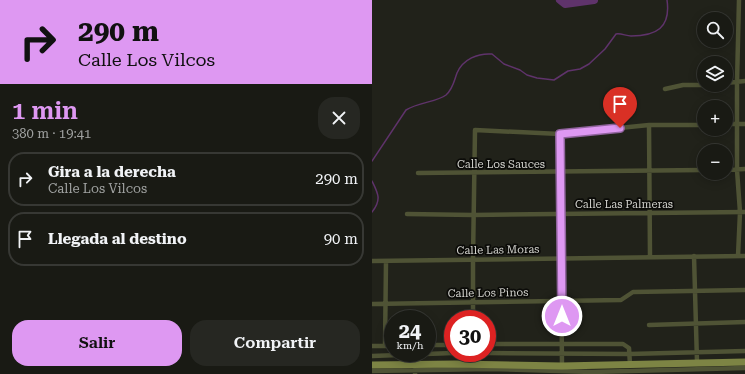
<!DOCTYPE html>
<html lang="es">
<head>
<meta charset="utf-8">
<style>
  body { margin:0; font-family:"Roboto Serif",serif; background:#262722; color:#f1f3f6; height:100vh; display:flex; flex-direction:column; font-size:15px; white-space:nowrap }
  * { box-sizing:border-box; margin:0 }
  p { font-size:13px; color:#9fa1a0 }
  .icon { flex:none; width:22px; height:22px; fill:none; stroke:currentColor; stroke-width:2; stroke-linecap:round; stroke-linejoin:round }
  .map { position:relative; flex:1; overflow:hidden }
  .panel { display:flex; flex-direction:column; background:#191a14; width:372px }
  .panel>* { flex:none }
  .banner { background:#de98f2; color:#111; overflow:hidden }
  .fabs { position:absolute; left:325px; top:12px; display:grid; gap:8px }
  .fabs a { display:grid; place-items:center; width:36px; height:36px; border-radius:50%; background:#191a14; box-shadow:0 2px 10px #0003,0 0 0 1px #373834; font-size:20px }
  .speed { position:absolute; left:12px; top:310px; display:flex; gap:8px; font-size:20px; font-weight:700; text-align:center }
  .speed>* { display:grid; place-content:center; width:52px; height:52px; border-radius:50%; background:#191a14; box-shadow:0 2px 10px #0003,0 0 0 1px #373834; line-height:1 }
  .speed small { font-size:10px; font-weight:400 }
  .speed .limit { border:6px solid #d22; background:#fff; color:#111 }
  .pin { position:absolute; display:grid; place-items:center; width:34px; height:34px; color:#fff; margin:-41px -17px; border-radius:50% 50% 50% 0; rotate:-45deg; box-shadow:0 0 4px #0007 }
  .pin .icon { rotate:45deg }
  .me { position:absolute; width:44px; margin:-22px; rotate:0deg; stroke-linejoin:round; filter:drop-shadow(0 0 3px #0008) }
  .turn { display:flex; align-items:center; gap:14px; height:84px; padding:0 12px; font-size:18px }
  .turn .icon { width:52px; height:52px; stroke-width:2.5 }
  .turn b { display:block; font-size:28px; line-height:34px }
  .round { display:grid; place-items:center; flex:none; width:42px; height:42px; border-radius:16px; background:#262722 }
  .overview { display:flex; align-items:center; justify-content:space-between; height:68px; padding:0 12px }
  h1 { font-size:24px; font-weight:600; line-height:30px; color:#de98f2 }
  .primary-button { display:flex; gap:8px; margin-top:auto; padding:8px 12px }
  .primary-button a { flex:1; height:46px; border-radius:16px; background:#de98f2; color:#111; font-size:16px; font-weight:600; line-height:46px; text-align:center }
  .primary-button a+a { background:#262722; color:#f1f3f6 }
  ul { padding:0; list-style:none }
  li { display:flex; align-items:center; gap:12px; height:54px; margin:0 8px 6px; padding:0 4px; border:2px solid #373834; border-radius:16px }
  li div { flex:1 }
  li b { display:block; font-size:15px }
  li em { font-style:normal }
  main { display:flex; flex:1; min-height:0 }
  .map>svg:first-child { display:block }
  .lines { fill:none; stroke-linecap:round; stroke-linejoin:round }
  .stream { stroke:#5f336b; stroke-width:1.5 }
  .river { stroke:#5f336b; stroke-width:8 }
  .street { stroke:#4f5335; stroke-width:4.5 }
  .primary { stroke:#7d8444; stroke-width:7 }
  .route-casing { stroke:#90639d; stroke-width:10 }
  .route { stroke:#de98f2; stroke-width:7 }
  .labels { text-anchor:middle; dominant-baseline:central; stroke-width:3.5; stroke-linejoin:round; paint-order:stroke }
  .street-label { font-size:11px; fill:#d2d2cd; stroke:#0b0b08 }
</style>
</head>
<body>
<main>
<section class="panel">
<div class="banner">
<div class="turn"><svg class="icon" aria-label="right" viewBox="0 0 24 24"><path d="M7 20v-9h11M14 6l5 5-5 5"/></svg><div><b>290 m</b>Calle Los Vilcos</div></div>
</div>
<div class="overview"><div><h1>1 min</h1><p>380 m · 19:41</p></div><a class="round"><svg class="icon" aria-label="close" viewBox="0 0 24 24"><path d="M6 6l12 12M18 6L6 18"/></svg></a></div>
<ul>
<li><svg class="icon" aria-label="right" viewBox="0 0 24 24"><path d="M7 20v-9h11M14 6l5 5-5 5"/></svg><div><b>Gira a la derecha</b><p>Calle Los Vilcos</p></div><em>290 m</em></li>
<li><svg class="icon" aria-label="arrive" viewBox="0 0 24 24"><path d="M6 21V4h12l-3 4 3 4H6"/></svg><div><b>Llegada al destino</b></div><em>90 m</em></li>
</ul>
<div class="primary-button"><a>Salir</a><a>Compartir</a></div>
</section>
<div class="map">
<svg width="373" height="374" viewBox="0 0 373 374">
  <rect width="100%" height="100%" fill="#21221a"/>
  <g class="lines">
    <path class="stream" d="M0,161l34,-51c13,-8 31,-8 40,-15 7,-6 8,-14 11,-22 6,-14 21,-20 35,-19l12,10 16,6 7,5 10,3 17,2 14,-9 12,-2 9,-5 16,-15 11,-15c5,-1 10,2 15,2 25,0 40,-8 36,-36
      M0,181c6,12 10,19 0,31"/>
    <path class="river" d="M188,0l5,4 29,-4"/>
    <path class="street" d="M354,83l19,-2
      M293,89l18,-4h21
      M354,124h19
      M277,125l1,132
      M188,134l2,232
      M354,170l19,-1
      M46,173l286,-3
      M35,214l66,1 272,-3
      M322,256l3,106
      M366,256l2,-44 -3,-42v-88l2,-82
      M0,261l373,-5
      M0,304l249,-4 12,-8 112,-2
      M101,319v-60l2,-129 85,4 89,-9h55
      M277,325l96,-3
      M115,344h136l6,4 1,17
      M55,345h26
      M0,346h21
      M13,346l1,-85
      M102,353v11
      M115,353l142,1 116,-3
      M0,356l81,-3
      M0,371l118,-2 102,3 153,-4
      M43,374l2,-21"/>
    <path class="primary" d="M0,365l83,-1 107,2 183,-4"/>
  </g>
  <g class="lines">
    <g class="route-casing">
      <path id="route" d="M190,316l-2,-182 60,-6"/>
    </g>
    <use href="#route" class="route"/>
  </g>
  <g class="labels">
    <g class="street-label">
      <text x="129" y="164">Calle Los Sauces</text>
      <text x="252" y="204">Calle Las Palmeras</text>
      <text transform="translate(126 250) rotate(-1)">Calle Las Moras</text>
      <text transform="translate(116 293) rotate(-1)">Calle Los Pinos</text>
    </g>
  </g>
</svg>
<div class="fabs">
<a><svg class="icon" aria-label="search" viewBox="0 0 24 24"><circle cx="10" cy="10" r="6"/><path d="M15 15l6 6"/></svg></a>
<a><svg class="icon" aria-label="layers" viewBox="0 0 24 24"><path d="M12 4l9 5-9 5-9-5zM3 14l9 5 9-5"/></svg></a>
<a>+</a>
<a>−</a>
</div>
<div class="speed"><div>24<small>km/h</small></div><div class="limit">30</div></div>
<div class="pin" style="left:248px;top:128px;background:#d93025"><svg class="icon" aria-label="arrive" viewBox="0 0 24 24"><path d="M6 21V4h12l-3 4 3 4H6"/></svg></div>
<svg class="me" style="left:190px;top:316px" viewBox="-20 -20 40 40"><circle r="17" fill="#de98f2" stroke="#fff" stroke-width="3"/><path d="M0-11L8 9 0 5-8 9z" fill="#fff"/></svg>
</div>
</main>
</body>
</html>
